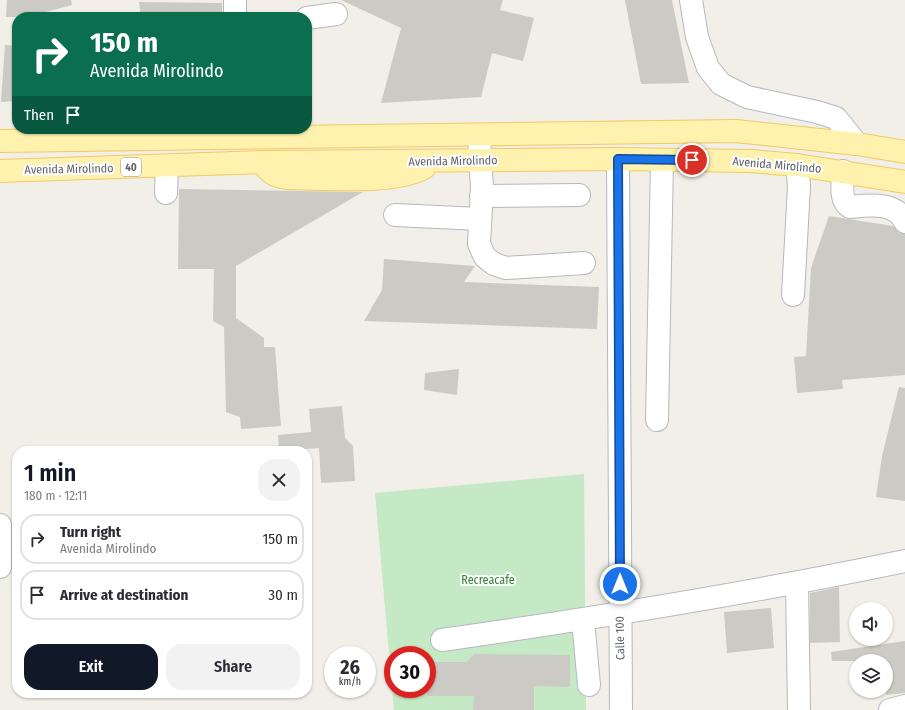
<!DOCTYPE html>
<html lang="en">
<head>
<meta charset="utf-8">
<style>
  body { margin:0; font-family:"Fira Sans Condensed",sans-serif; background:#f2f2f3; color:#2b2b33; height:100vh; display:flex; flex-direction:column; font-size:15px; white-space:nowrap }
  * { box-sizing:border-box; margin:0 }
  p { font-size:13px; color:#7c7c81 }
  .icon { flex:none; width:22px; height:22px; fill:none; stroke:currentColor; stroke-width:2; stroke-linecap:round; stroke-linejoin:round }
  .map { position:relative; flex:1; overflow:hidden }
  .sheet { position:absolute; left:12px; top:446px; width:300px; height:252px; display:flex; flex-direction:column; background:#fff; border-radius:16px; box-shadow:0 1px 3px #0004 }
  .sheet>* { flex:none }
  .top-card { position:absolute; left:12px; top:12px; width:300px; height:122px; border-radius:16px; box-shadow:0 1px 3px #0004; background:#0b6e4f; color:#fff; overflow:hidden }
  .controls { position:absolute; left:849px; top:602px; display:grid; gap:8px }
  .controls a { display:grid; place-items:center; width:44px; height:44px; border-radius:50%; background:#fff; box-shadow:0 1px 3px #0004; font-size:20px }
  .speed { position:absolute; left:324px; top:646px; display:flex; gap:8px; font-size:20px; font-weight:700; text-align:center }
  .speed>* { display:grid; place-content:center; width:52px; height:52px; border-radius:50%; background:#fff; box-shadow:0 1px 3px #0004; line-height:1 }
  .speed small { font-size:10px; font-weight:400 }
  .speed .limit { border:6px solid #d22; background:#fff; color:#111 }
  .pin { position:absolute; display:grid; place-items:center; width:34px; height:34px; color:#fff; margin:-17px; border:2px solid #fff; border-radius:50%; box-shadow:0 1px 4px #0007 }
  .me { position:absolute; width:44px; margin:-22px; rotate:0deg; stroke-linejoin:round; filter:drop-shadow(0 0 3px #0008) }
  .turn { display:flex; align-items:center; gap:14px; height:84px; padding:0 12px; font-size:18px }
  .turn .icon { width:52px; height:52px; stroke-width:2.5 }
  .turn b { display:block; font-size:28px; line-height:34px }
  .then { display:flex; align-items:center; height:38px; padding:0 12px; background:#0003; gap:8px; font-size:15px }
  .round { display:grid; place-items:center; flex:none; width:42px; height:42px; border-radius:16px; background:#f2f2f3 }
  .overview { display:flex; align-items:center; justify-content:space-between; height:68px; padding:0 12px }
  h1 { font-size:24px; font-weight:600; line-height:30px; color:#111827 }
  .primary-button { display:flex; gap:8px; margin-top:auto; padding:8px 12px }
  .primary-button a { flex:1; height:46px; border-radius:16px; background:#111827; color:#fff; font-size:16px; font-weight:600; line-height:46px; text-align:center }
  .primary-button a+a { background:#f2f2f3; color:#2b2b33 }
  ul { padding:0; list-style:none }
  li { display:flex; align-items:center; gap:12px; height:50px; margin:0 8px 6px; padding:0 4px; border:2px solid #e1e1e2; border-radius:16px }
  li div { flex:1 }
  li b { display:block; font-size:15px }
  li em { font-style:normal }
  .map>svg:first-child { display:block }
  .green { fill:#c5e8c5; fill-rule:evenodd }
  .building { fill:#cccac5 }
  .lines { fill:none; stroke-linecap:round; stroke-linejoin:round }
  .minor-casing { stroke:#b5b8bc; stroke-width:24 }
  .major-casing { stroke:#f2c960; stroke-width:24 }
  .minor { stroke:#fff; stroke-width:22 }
  .major { stroke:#fff2af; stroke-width:22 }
  .route-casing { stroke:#114b97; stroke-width:10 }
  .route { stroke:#1a73e8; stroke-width:7 }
  .labels { text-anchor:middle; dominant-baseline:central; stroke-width:4; stroke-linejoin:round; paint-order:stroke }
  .shield { fill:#fff; stroke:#8f9295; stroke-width:1 }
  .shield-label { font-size:11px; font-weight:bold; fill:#5f6368 }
  .street-label { font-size:12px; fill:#5f6368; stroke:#fff }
  .park-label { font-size:12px; fill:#348238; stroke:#fff }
</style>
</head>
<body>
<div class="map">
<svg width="905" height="710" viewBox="0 0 905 710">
  <rect width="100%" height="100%" fill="#f1efe8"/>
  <path class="green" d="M584,474l2,236h-192l-19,-217zM393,655h34v34h-34z"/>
  <path class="building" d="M7,0h64l1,5 -38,10v2h-28z
    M341,0h162l-3,10 34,8 -11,43 -31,-8 -11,44 -100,6 20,-75z
    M625,0h47l17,83 -48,1z
    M139,2l83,1v14h-81z
    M5,45l12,1v55l-16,1z
    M179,189l184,3 -127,74v52l28,20v9h11l6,79 -40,3 -1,-12 -14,-5 -2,-85 -11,-6 1,-52h-36z
    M829,216l64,10 6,7 6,1v141l-63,5 1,9 -46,4 -3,-36 12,-1 5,-88z
    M384,259l91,7 -11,16 135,5 -2,42 -233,-8 18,-31z
    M459,369l-2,26 -33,-5 1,-17z
    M899,387l6,1v113l-29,-4 6,-41z
    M342,406l3,32 8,8 2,35 -34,2 -2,-35 -40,3 -1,-16 33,-3 -2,-23z
    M839,587l1,55 -30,1v-50z
    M771,608l3,40 -47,5 -3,-41z
    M905,641v52l-19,2v-34h-54l-1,-9z
    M474,654l96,1v32l-36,-1v24h-61l1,-14h-47v-34h40z"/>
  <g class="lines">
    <g class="minor-casing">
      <path id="minor" d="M691,0l6,37 11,31 13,16 26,13 70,15 19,6 21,26
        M235,17v-17
        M307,18l29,-4
        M479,135l3,54 -3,55 6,13 9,7 12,4 78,-5
        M618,159l3,551
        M843,171c0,11 -4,30 7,36 18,-2 46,-6 55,15
        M166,193l1,-27
        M481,196l98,-1
        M395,215l85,4
        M793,295l6,-109 -2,-21
        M657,420l5,-260
        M0,525v42
        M797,583l2,127
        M583,620l6,65
        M442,640c155,-22 309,-47 463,-79
        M890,710l15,-4"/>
    </g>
    <g class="major-casing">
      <path id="major" d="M0,141l736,-10 121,13 48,8
        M262,162c7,11 12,14 25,16 38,0 105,7 137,-10
        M0,171l262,-9 356,-3 133,2 46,4 108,17"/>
    </g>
    <use href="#minor" class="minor"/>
    <use href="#major" class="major"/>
  </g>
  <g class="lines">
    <g class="route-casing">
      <path id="route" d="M620,584l-2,-425 74,1"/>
    </g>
    <use href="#route" class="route"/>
  </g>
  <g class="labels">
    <rect class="shield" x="121" y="158" width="20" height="18" rx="3"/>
    <g class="shield-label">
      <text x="131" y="167">40</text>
    </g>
    <g class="street-label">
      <text transform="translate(453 161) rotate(-1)">Avenida Mirolindo</text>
      <text transform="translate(777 165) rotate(5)">Avenida Mirolindo</text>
      <text transform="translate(69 169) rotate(-1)">Avenida Mirolindo</text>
      <text transform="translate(620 638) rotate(-91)">Calle 100</text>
    </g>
    <g class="park-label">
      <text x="488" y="580">Recreacafe</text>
    </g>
  </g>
</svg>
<div class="controls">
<a><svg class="icon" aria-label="sound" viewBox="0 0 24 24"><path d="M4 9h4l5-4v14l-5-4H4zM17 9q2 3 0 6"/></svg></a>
<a><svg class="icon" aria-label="layers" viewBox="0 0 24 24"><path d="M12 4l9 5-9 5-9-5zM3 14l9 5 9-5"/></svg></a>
</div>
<div class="speed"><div>26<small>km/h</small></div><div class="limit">30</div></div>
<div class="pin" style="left:692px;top:160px;background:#d93025"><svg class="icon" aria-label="arrive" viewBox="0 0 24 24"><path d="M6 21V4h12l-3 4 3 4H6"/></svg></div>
<svg class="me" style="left:620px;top:584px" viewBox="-20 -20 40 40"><circle r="17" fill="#1a73e8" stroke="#fff" stroke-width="3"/><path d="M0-11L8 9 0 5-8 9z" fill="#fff"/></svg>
<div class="top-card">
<div class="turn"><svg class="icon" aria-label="right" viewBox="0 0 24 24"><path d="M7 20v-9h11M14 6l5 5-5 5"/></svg><div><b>150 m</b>Avenida Mirolindo</div></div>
<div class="then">Then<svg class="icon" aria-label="arrive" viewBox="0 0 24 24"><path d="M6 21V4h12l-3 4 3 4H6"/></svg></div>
</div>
<section class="sheet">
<div class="overview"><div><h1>1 min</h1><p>180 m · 12:11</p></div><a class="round"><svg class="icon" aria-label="close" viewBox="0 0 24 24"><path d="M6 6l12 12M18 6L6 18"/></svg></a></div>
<ul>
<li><svg class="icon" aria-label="right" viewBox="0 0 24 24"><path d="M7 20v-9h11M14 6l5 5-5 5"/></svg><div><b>Turn right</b><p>Avenida Mirolindo</p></div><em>150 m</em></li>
<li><svg class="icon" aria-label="arrive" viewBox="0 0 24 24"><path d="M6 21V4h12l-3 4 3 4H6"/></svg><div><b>Arrive at destination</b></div><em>30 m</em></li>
</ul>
<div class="primary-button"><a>Exit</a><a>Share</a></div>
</section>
</div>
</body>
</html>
